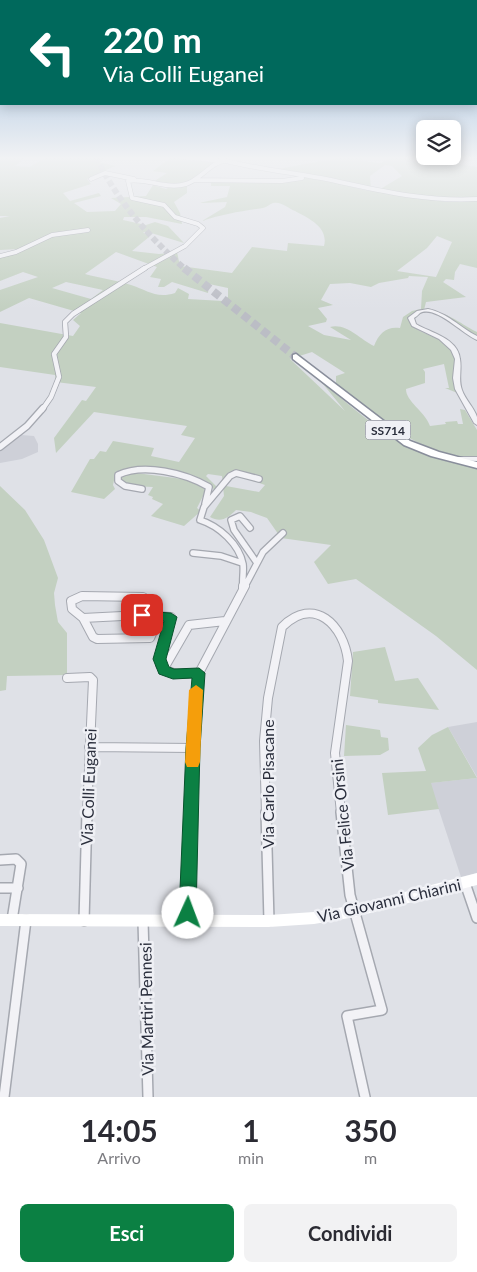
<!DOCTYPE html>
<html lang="it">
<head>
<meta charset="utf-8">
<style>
  body { margin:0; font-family:Lato,sans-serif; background:#f2f2f3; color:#2b2b33; height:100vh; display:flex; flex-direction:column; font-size:19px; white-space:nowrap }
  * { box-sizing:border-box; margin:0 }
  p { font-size:16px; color:#7c7c81 }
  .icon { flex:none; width:28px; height:28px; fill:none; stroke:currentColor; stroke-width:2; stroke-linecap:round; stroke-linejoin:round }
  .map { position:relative; height:1097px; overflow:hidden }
  .panel { display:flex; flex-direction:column; background:#fff; flex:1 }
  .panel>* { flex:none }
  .top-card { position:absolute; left:0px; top:0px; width:478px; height:105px; box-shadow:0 2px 12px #0003; background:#00695c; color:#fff; overflow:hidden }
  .buttons { position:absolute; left:416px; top:120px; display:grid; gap:10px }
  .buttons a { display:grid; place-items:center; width:45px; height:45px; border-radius:8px; background:#fff; box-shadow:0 2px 12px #0003; font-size:25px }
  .pin { position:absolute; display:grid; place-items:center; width:42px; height:42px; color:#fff; margin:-21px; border-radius:10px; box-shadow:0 2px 8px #0006 }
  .me { position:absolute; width:55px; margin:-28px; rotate:2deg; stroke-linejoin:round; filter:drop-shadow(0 0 4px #0008) }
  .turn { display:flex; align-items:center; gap:18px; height:105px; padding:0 20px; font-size:22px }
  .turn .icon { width:65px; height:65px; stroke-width:2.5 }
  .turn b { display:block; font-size:35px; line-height:42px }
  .eta { display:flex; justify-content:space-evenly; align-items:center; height:85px; text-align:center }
  .eta b { font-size:30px; font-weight:700; line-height:35px }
  .action { display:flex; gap:10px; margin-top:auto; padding:10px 20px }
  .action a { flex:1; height:58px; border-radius:8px; background:#0b8043; color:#fff; font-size:20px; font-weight:700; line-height:58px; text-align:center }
  .action a+a { background:#f2f2f3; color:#2b2b33 }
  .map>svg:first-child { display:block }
  .built { fill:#ced0d8 }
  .green { fill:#c3d0c1; fill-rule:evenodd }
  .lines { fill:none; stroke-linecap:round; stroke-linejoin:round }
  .trunk-tunnel-far1 { stroke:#bbbdc5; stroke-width:6; stroke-dasharray:6 3; stroke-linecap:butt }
  .trunk-tunnel { stroke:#bbbdc5; stroke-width:8; stroke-dasharray:8 4.5; stroke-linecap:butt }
  .minor-far4-casing { stroke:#a5a8b0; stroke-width:5 }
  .minor-far3-casing { stroke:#a5a8b0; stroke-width:6 }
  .minor-far2-casing { stroke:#a5a8b0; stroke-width:8 }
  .minor-far1-casing { stroke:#a5a8b0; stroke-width:10 }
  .minor-casing { stroke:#a5a8b0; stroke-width:12 }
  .tertiary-casing { stroke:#a5a8b0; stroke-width:2 }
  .trunk-casing { stroke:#898e9b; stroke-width:3 }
  .minor-far4 { stroke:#f2f2f6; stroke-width:4 }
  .minor-far3 { stroke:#f2f2f6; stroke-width:4.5 }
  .minor-far2 { stroke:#f2f2f6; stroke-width:5.5 }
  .minor-far1 { stroke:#f2f2f6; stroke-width:8 }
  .minor { stroke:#f2f2f6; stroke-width:9 }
  .tertiary { fill:#f2f2f6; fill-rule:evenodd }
  .secondary { fill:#fff; fill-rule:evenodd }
  .trunk { fill:#fff; fill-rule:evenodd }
  .route { fill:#0b8043; stroke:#07532c }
  .slow { fill:#f59e0b }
  .labels { text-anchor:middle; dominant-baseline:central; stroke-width:5; stroke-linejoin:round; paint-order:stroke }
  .shield { fill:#eff0f5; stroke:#656874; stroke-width:1 }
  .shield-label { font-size:12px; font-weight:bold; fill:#2a2e3c }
  .near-street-label { font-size:16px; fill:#2a2e3c; stroke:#eff0f5 }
</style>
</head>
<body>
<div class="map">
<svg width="477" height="1097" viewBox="0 0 477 1097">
  <rect width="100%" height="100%" fill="#dfe1e7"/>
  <path class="built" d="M21,435l13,1 4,8v8l-16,7 -22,4v-14z
    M477,722v55l-29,-50z
    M477,778v95l-16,4 -31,-94z"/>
  <path class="green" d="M0,157h26l-11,9 15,1 16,-10h62l-9,5 16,4 -28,13 4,5 -28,9 7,8 29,-8 2,3 -27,7 13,9 28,-1 6,-7 -10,-6 35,-2 7,-11 13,4 3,-2 18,-1v7l-13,9 6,11 2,11 -36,-7h-22l-1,3 23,5 9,-3 13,4 16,17 -36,-11h-5l6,5 -17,14 27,3 18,-2 3,14 52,7 20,-26 35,4 1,-8 36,3c5,-19 -16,-28 -29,-35 -7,-3 -14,-10 -22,-8 -3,1 -6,4 -10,5 -21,3 -40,6 -61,13l23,-14 2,-5 -28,1 28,-6 3,-11h-19v-5l96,-3 14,1 43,11 83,12 30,-2v68l-17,-4 -5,8 -1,8 -8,-1 -3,3 23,15 -40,5 -2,8c25,2 33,12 53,22v5c-28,-14 -31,-35 -68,-20v3c7,18 39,13 47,38 4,11 3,25 4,36l-15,-6h4l-5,-24 -21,5 2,3v11l-19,6c0,13 18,21 24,37l16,-2 -1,-2 12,-1 1,3h5l-3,-15 5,1 12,20v28c-61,-4 -96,-38 -141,-74v-8l9,-3 -33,-21 -22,7 55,52 -22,-27 -29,-26c37,30 81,74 124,93 19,9 39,13 59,17v202l-41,-34 -80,-57 -28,5 -14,-22 17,-17 -50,-7 -14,-20 -16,-6 -15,-2c-8,8 -15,13 -26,7l14,-21 -2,-20 -14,-2 -2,2 12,12 -6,8 2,-5 -2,-6c-20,-17 -71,-14 -96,-14l-3,14 2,4 -11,10 -33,-7 19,-33h4l6,-8 6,1 7,-11 41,7 -3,8 28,6 16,-24 -14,-3 6,-9 -93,-14 -38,41 -2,-15 28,-38 4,1 10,-14 -40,-5 -1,-7 -55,-8v-44l73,13 7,-10 -7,-6 8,-7 -52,-15 -29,14v-22l38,-13 -15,-5 -23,9v-26l19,-6 -19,1v-32l10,-2h-10zM437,236l15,6 -16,35 -39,-6 30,-23zM116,252l41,15 -7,10 11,2 -3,8h6l8,-5 36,11 1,-9 19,4v9l-5,4 -35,-2 1,-5 -11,-6 -3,5c-19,6 -28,-3 -44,-8 -15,-5 -31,-7 -46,-11zM409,276l19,1 -6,14 -1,18 -9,2 -9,6 -3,11c-13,-2 -21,5 -26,18 -15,-7 -27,-23 -44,-19l21,13 -27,-5 -16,-9 18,-4 1,-3 -9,-11 15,-3 -12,-5 9,-16 20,-1 21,4 8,-4 29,-5zM66,282l37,8 -12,9 -39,-11zM234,477l10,1 21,7 -6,7 -33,-6z
    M172,157h3l43,5c-30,21 -27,24 -65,20l14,-9 -14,-2z
    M343,157h23l-6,4 21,2 10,-6h52l10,6 24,4v32l-24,2 -70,-10 -1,-3 20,-12 -10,-10 -7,-1 -15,11 1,13 -98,-19z
    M136,473l55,7 16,8 -10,20 4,3 -17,15 -33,-10 12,-12 -11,-5 1,-2 -5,-2 5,-8 -23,-1 -9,-5 2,-6z
    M0,486l25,24 19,30 14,38 -4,15 1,12 3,17 9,11v42l-60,1 -1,14 -6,1z
    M385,647l10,34 23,-3 21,32 -61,-7v-3l-28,-4 3,-44z
    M346,725l34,5 1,7 7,1 1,12 -9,5 -36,1z
    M448,727l29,51 -46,5 8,26 -51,6 -6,-42 44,-2 -8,-23 14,-13z"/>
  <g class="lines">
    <path class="trunk-tunnel-far1" d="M96,157c22,45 52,79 89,112"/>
    <path class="trunk-tunnel" d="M184,268l112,89"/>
    <g class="minor-far4-casing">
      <path id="minor-far4" d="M183,157l38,4
        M226,161c32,8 63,11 95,17 54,11 100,24 156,21
        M91,179l14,-6 29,6
        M194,180l88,1 20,-3
        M0,256l16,-4 36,-17 36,-5
        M143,269l42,-23 18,-18 -5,-4 -23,-7 -11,-12 -32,-7 -4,-17c20,-3 39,9 58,3 14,-4 26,-23 40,-23"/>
    </g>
    <g class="minor-far3-casing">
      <path id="minor-far3" d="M42,410l9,-13 8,-20 -5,-23 12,-17 -1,-15 8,-8 72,-46"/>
    </g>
    <g class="minor-far2-casing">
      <path id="minor-far2" d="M0,447l27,-21 16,-18
        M142,489l-17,-3 -7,-5v-6c26,-12 67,-2 91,12l-4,17
        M250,528l-10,-12 -9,4 3,10 23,33
        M193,553l28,3 21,7
        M243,588c-1,-8 1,-17 0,-24 -4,-20 -24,-38 -43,-44l4,-13 26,-31 6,-3 23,6
        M244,588l19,-36 20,-19"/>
    </g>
    <g class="minor-far1-casing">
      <path id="minor-far1" d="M243,586v3
        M82,596l61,1 -1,18 -59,3 -11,-9 -1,-8z
        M142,615l29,2 -11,48c11,12 25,9 39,8
        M83,618l10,19 4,2 53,-1 10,-22
        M163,670l26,-45 36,-4
        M67,678l23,-1 3,3 -6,133
        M89,747l104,1
        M191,813l8,-140 46,-87
        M266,813l-2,-72 4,-43 14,-71c32,-32 62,-2 66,34l-13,92 6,60"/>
    </g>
    <g class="minor-casing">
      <path id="minor" d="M266,812l3,109
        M341,812l9,83 32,115 -35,6 18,81
        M0,860l16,-1 5,5 -9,56
        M465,883l12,35
        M0,888h18
        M84,921l3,-109
        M143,921l5,176
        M187,921l4,-109
        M4,1097l22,-177"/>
    </g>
    <g class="tertiary-casing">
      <path id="tertiary" d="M474,157h3v1h-2z
        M428,309c20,4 31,18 49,27v4c-15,-6 -41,-35 -57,-27 -2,2 -4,4 -6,5l2,6c15,9 42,14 44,35 2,11 -2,20 2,31 3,9 13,19 15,27 0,3 0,5 0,8l-3,-2 -19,-34 -2,-11 2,-19 -4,-9 -12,-11 -27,-13 -4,-8 1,-1 8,-6z
        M453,457h24v4l-26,-1 -1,-1 1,-1z"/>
    </g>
    <g class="trunk-casing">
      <path id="trunk" d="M296,354l114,87 29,11 38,10v6l-46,-12 -27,-11 -111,-86v-4z"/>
    </g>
    <use href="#minor-far4" class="minor-far4"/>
    <use href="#minor-far3" class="minor-far3"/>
    <use href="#minor-far2" class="minor-far2"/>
    <use href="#minor-far1" class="minor-far1"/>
    <use href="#minor" class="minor"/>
    <use href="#tertiary" class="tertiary"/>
    <path class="secondary" d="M477,873v12l-122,32 -41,7 -45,3 -269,-1v-12l269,1 45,-3 41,-7z"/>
    <use href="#trunk" class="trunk"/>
  </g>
  <linearGradient id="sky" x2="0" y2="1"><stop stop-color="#8ab1d9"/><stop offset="0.51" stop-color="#f1f2f4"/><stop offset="1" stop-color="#f1f2f4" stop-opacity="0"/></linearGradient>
  <rect width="477" height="310" fill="url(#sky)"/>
  <path class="route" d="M142,611l29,2 6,4 -11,42 3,8 5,2 25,-1 6,5 -5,75 -4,165 -3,5 -5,3 -6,-3 -3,-5 7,-165 6,-70 -19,1 -14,-5 -6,-15 11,-38 -26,-3 -2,-3 2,-3z"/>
  <path class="slow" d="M196,685l7,5 -3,72 -2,5h-11l-2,-5 4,-72z"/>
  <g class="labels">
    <rect class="shield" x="365.5" y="420.5" width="45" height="19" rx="4"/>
    <g class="shield-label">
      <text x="388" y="430">SS714</text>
    </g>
    <g class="near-street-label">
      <text transform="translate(267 784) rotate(-90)">Via Carlo Pisacane</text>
      <text transform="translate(88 787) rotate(-88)">Via Colli Euganei</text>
      <text transform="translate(342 815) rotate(-96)">Via Felice Orsini</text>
      <text transform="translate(389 900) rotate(-13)">Via Giovanni Chiarini</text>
      <text transform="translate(146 1009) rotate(-91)">Via Martiri Pennesi</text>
    </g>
  </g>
</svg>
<div class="buttons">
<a><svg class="icon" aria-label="layers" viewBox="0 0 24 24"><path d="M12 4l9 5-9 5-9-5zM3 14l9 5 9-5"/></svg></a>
</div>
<div class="pin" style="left:142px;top:615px;background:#d93025"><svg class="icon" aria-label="arrive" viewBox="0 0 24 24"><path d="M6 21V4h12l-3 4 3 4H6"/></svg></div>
<svg class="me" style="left:188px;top:913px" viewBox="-20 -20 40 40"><circle r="19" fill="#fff"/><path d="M0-13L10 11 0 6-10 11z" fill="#0b8043"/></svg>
<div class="top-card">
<div class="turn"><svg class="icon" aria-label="left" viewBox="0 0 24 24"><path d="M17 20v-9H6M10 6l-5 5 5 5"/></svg><div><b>220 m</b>Via Colli Euganei</div></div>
</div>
</div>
<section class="panel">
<div class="eta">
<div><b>14:05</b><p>Arrivo</p></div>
<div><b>1</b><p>min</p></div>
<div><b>350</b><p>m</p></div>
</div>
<div class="action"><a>Esci</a><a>Condividi</a></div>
</section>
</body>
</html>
